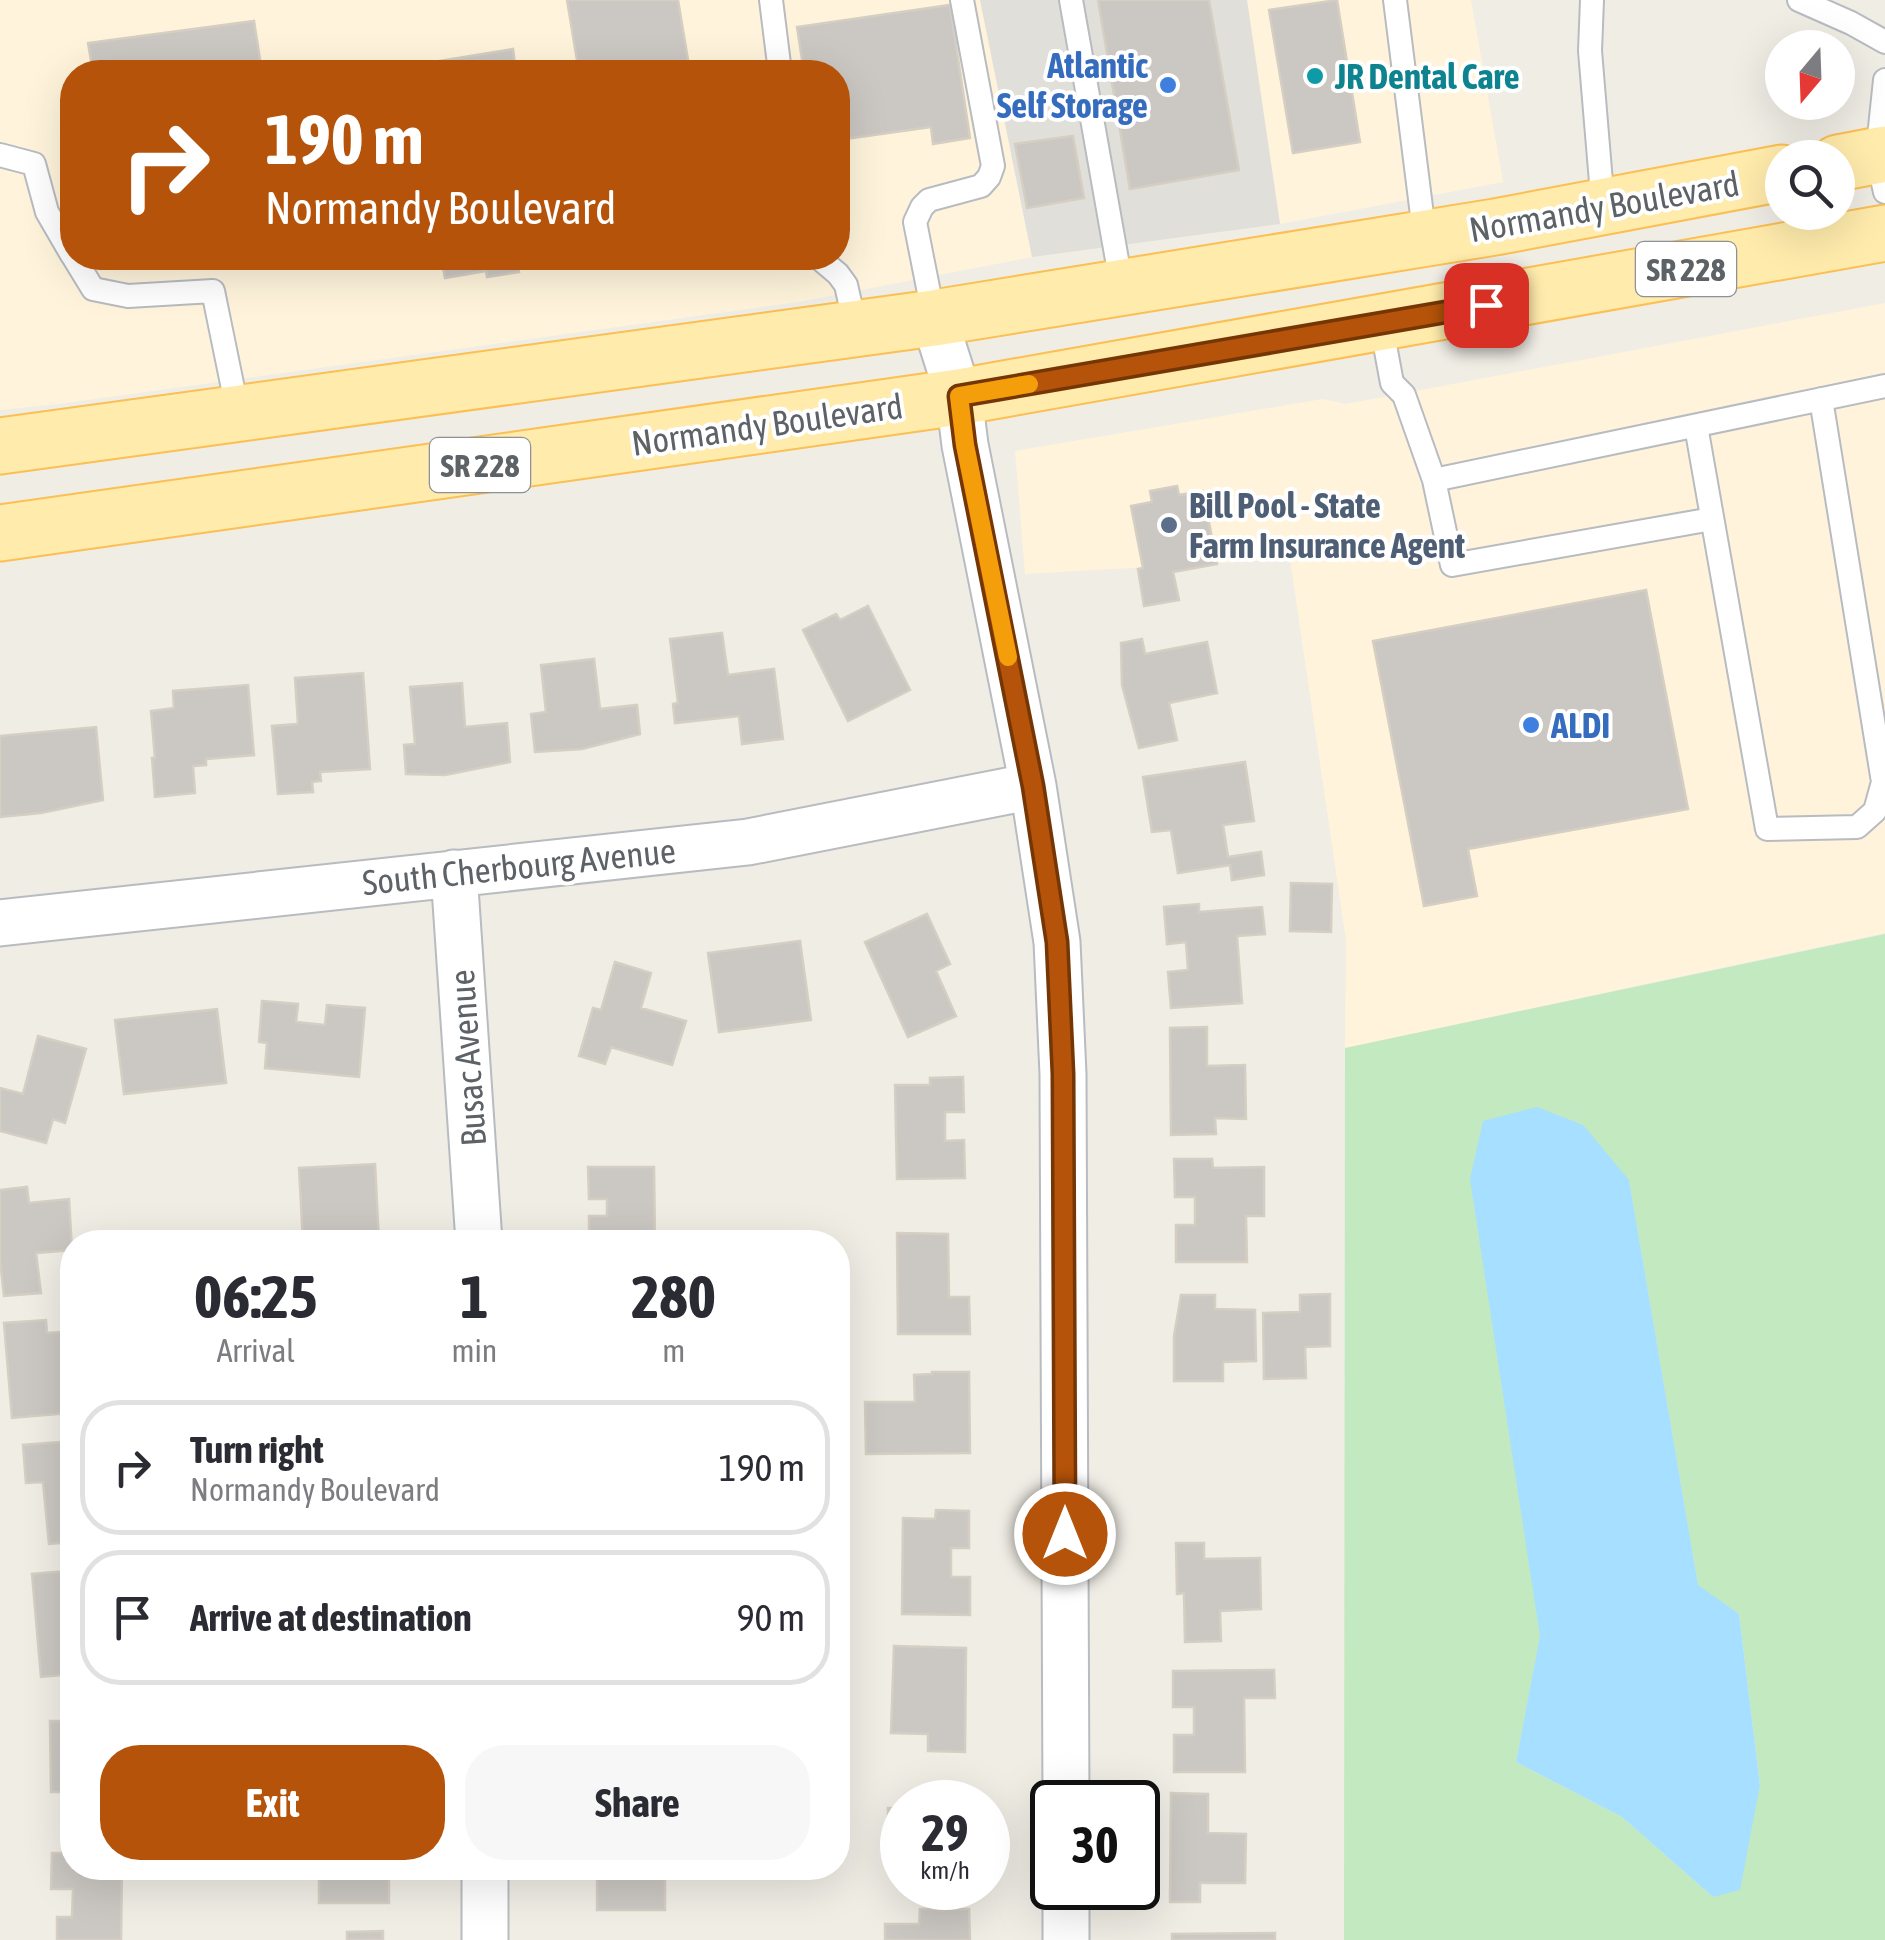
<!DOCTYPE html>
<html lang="en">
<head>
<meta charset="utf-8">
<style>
  body { margin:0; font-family:"Asap Condensed",sans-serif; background:#f7f7f7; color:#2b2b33; height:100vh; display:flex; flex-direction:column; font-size:38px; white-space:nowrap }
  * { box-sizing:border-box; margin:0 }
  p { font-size:32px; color:#7c7c81 }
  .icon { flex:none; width:55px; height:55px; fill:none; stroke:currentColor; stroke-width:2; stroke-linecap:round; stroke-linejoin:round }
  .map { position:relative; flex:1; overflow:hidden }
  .drawer { position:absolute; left:60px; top:1230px; width:790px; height:650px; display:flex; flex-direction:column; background:#fff; border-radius:40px; box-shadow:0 10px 40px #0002 }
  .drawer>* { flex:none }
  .hud { position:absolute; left:60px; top:60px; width:790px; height:210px; border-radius:40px; box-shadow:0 10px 40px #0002; background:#b45309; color:#fff; overflow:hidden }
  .needle { width:65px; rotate:199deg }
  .fabs { position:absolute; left:1765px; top:30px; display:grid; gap:20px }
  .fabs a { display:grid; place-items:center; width:90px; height:90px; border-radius:50%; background:#fff; box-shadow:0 10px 40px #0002; font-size:50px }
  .speed { position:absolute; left:880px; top:1780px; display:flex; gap:20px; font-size:50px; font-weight:700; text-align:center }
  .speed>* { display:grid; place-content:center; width:130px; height:130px; border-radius:50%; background:#fff; box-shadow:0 10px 40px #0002; line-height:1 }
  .speed small { font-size:25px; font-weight:400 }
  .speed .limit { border:5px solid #111; border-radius:15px; background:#fff; color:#111 }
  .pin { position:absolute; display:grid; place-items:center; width:85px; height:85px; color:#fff; margin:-42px; border-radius:20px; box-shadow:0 5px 15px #0006 }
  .me { position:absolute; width:110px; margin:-55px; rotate:0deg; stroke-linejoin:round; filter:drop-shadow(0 0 8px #0008) }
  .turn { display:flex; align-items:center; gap:35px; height:210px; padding:0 40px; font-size:45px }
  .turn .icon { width:130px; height:130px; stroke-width:2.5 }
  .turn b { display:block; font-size:70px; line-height:85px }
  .eta { display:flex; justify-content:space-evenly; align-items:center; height:170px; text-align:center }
  .eta b { font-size:60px; font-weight:700; line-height:70px }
  .button { display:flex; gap:20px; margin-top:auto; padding:20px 40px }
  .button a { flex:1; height:115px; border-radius:40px; background:#b45309; color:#fff; font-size:40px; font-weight:700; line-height:115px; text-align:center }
  .button a+a { background:#f7f7f7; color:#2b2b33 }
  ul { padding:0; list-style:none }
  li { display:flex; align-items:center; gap:30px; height:135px; margin:0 20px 15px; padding:0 20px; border:5px solid #e1e1e2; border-radius:40px }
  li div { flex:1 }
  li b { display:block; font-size:38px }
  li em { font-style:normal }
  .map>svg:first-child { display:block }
  .commercial { fill:#fff4db; fill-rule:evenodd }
  .industrial { fill:#e1dfd9 }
  .green { fill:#c3e9c0; fill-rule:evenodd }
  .water { fill:#a6dfff }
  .building { fill:#cbc7c2; stroke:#d5cec3; stroke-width:2.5 }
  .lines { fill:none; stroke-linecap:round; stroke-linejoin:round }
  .service-casing { stroke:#b8bbc0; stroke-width:26 }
  .minor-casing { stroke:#b8bbc0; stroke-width:49 }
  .primary-casing { stroke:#fbbf53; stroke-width:59 }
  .service { stroke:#fff; stroke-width:22 }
  .minor { stroke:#fff; stroke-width:45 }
  .primary { stroke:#ffebab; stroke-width:55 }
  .route-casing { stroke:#753606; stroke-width:25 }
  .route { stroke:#b45309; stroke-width:18 }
  .slow { stroke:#f59e0b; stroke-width:18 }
  .culture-dot { fill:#0f9aa8; stroke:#fff; stroke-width:4 }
  .shop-dot { fill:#3f7fe0; stroke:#fff; stroke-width:4 }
  .service-dot { fill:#5c6f8a; stroke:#fff; stroke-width:4 }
  .labels { text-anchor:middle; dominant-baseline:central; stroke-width:8; stroke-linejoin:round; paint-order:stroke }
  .shield { fill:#fff; stroke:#8e9195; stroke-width:2.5 }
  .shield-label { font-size:32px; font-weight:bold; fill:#5d6267 }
  .shop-label { font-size:35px; font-weight:bold; fill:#366cbe; stroke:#fff; text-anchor:end }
  .culture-label { font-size:35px; font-weight:bold; fill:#0d838f; stroke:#fff; text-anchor:start }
  .street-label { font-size:35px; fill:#5d6267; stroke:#fff }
  .service-label { font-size:35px; font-weight:bold; fill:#4e5e75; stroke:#fff; text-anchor:start }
</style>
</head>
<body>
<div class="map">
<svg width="1885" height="1940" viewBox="0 0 1885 1940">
  <rect width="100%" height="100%" fill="#f0ede5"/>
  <path class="commercial" d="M0,0h980l52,257 -233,45 -733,101 -66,7zM72,72h766v186h-766z
    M1247,0h224l32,182 -223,42z
    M1885,303v630l-540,115 1,-108 -56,-381 -265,15 -10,-123 308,-52 23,5z"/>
  <path class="industrial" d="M980,0h267l33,224 -248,33z"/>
  <path class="green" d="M1885,934v1006h-541l1,-892zM1629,1181l69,405 41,28 21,171 -47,112 -91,-80 -106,-55z"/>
  <path class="water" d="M1537,1107l46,18 46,55 69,405 41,29 21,171 -20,105 -27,7 -91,-80 -106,-55 24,-126 -70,-457 13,-58z"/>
  <path class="building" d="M567,0h111l12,72h-111z
    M1098,0h111l30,170 -109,19z
    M1337,0l23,142 -67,11 -24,-143z
    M950,5l20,133 -37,6 -2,-17 -93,13v-68h-34l-7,-45z
    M254,21l8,51h-169l-5,-29z
    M513,49l3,23h-87l-2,-9z
    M1073,136l11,62 -57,10 -12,-64z
    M384,258h40l1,4 -39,6z
    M441,258h119l1,1 -43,7 1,6 -32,5 -1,-6 -41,7z
    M1177,486l2,9 24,-4 14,73 -44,8 6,28 -35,6 -6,-37 5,-1 -12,-62 21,-4 -2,-11z
    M1646,590l42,219 -220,40 9,47 -53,10 -51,-265z
    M868,606l42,84 -62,31 -45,-91 33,-16 4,6z
    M722,633l6,42 46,-6 9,70 -41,5 -3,-28 -64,7 -2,-19 5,-1 -8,-64z
    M1142,639l3,15 62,-12 10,51 -48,10 8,37 -38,8 -17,-63 -1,-42z
    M594,659l6,50 37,-4 3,29 -58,15 -47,3 -4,-38 15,-2 -5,-47z
    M363,673l7,96 -50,3 1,9 -9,1 1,10 -35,2 -6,-68 26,-2 -3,-46z
    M462,683l3,44 42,-4 3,39 -65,13 -39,-1 -2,-29 11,-1 -5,-57z
    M248,685l6,70 -48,4v6l-13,1 2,27 -40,4 -3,-39h3l-4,-47 23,-3 -1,-17z
    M96,727l7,73 -62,13 -41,4v-81z
    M1245,762l9,59 -31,4 5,32 33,-5 3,23 -32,5 -2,-15 -52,8 -7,-43 -19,2 -9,-55z
    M1291,883l41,1 -1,48 -41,-1z
    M1199,904v8l63,-5 3,27 -28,2 5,67 -71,5 -3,-36 20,-2 -2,-28 -19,2 -3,-37z
    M927,914l23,50 -14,7 20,45 -48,21 -43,-95z
    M800,941l11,79 -92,12 -11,-79z
    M615,962l36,11 -10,35 45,13 -14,44 -61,-18 -6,17 -26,-8 14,-48 8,2z
    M262,1001l36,3 -2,18 29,3 2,-20 38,3 -6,69 -94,-9 2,-25 -8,-1z
    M217,1009l9,74 -102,11 -9,-74z
    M1207,1027v39l38,-1 1,54 -31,-1 1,16 -45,1 -1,-107z
    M38,1036l48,13 -21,74 -12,-4 -7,24 -46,-12v-43l23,6z
    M963,1077l1,35h-19v29l19,-1 1,38 -68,1 -2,-94h35v-7z
    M1174,1159h38l1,9 51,-1v49h-18l1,46h-71v-37h19v-28h-20z
    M375,1164l4,78h-76l-4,-74z
    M588,1167h66l1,75h-66v-26h18v-17h-18z
    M27,1187l2,16 40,-4 3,51 -36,3 5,40 -37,3 -4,-36v-70z
    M897,1233l51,1 1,63h20l1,37h-72z
    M1330,1294v52l-25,1 1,31 -42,1 -1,-66 37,-1v-17z
    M1181,1295h34v14l40,1 1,51 -33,1v19h-49v-45z
    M46,1320l1,13 25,-2v51h-6l2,31 -56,5 -8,-95z
    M932,1372h37l1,81 -104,1 -1,-52h50l-1,-27 18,-1z
    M72,1441v101l-23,2 -6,-62 -17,1 -3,-38z
    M936,1510l33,1v37h-18v29h19v38l-68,-1 1,-96 32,1z
    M1176,1543h28v16l56,-1 1,51 -41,2 1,30 -36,1 -1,-49 -7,1z
    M67,1571l1,8h4v95l-31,3 -9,-103z
    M894,1646l72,2 -1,104 -37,-1v-17l-37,-1z
    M1274,1670l1,28h-31l1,74h-71v-37h20v-28h-21v-36z
    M50,1721h22v71h-21z
    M929,1790h33l2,12h-35z
    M1171,1793l37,1v39l38,1 -1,49h-45v19h-30z
    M888,1808h14v53h-14z
    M52,1853h20v15h50l-1,72h-64v-23h15l1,-28h-22z
    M319,1868h70v35h-70z
    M597,1868h68v42h-68z
    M920,1909h49l1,31h-85v-16h34z
    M383,1931v9h-36v-8z
    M1275,1933v7h-103v-6z"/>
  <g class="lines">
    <g class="service-casing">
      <path id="service" d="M771,0l9,72
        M1071,0l51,288
        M1395,0l30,239
        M1592,0l-2,51 13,155
        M1799,0l52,23 34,19
        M1885,80l-8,76 8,36
        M0,155l34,9 13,48 25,43
        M74,258l19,31 35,7 85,-5 25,122
        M819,258l19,16 8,11 10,44
        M934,318l-19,-96 7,-15 7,-7 52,-14 8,-9 4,-11 -31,-166
        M1381,324l11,59 12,12 30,85 18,85 260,-46
        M1696,426l71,403 90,-2 18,-16 8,-29 -62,-383
        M1434,480l451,-94"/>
    </g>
    <g class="minor-casing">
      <path id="minor" d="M934,318l25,79 6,48 68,341 24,156 6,132 3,728
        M454,873l25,369
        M0,923l748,-81 285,-56
        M485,1868v72
        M1066,1888v52"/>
    </g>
    <g class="primary-casing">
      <path id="primary" d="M1838,163l47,-9
        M0,446l934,-128 561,-91 287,-54
        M0,533l959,-136 926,-164"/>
    </g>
    <use href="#service" class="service"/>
    <use href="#minor" class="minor"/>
    <use href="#primary" class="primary"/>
  </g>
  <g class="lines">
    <g class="route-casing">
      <path id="route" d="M1065,1534l-2,-460 -6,-132 -24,-156 -68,-341 -6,-49 527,-91"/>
    </g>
    <use href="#route" class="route"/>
    <path class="slow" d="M1008,657l-43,-212 -6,-49 70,-12"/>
  </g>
  <circle class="culture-dot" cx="1315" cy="76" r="10"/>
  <g class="shop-dot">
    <circle cx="1168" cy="85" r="10"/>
    <circle cx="1531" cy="725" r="10"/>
  </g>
  <circle class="service-dot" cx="1169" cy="525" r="10"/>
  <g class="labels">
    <g class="shield">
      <rect x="1636" y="242" width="100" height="54" rx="8"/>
      <rect x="430" y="438" width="100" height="54" rx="8"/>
    </g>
    <g class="shield-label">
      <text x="1686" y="269">SR 228</text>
      <text x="480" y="465">SR 228</text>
    </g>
    <g class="shop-label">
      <text x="1148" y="65">Atlantic<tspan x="1148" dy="40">Self Storage</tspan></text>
      <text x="1551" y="725" text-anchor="start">ALDI</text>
    </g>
    <g class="culture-label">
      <text x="1335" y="76">JR Dental Care</text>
    </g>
    <g class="street-label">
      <text transform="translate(1604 206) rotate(-10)">Normandy Boulevard</text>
      <text transform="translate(767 424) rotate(-8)">Normandy Boulevard</text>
      <text transform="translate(519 866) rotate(-6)">South Cherbourg Avenue</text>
      <text transform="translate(467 1058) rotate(-94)">Busac Avenue</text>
    </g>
    <g class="service-label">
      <text x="1189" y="505">Bill Pool - State<tspan x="1189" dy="40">Farm Insurance Agent</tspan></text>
    </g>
  </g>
</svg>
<div class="fabs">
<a><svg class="needle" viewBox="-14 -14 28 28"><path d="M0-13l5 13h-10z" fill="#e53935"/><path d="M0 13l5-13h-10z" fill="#7c7c81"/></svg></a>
<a><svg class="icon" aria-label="search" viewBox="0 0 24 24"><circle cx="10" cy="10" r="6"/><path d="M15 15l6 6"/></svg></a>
</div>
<div class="speed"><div>29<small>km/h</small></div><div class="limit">30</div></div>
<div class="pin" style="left:1486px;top:305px;background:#d93025"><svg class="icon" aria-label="arrive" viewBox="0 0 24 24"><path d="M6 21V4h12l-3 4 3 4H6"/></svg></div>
<svg class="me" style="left:1065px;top:1534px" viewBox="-20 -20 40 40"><circle r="17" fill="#b45309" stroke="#fff" stroke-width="3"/><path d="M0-11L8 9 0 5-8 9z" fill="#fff"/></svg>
<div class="hud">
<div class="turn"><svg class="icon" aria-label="right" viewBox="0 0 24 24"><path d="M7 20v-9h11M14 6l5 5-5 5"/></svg><div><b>190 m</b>Normandy Boulevard</div></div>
</div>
<section class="drawer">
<div class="eta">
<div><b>06:25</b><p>Arrival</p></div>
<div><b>1</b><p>min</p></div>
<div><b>280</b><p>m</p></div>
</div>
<ul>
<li><svg class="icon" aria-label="right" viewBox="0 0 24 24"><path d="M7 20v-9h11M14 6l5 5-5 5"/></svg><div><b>Turn right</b><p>Normandy Boulevard</p></div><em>190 m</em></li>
<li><svg class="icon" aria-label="arrive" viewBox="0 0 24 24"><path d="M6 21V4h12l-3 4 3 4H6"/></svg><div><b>Arrive at destination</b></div><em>90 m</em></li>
</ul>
<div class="button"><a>Exit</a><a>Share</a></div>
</section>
</div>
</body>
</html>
